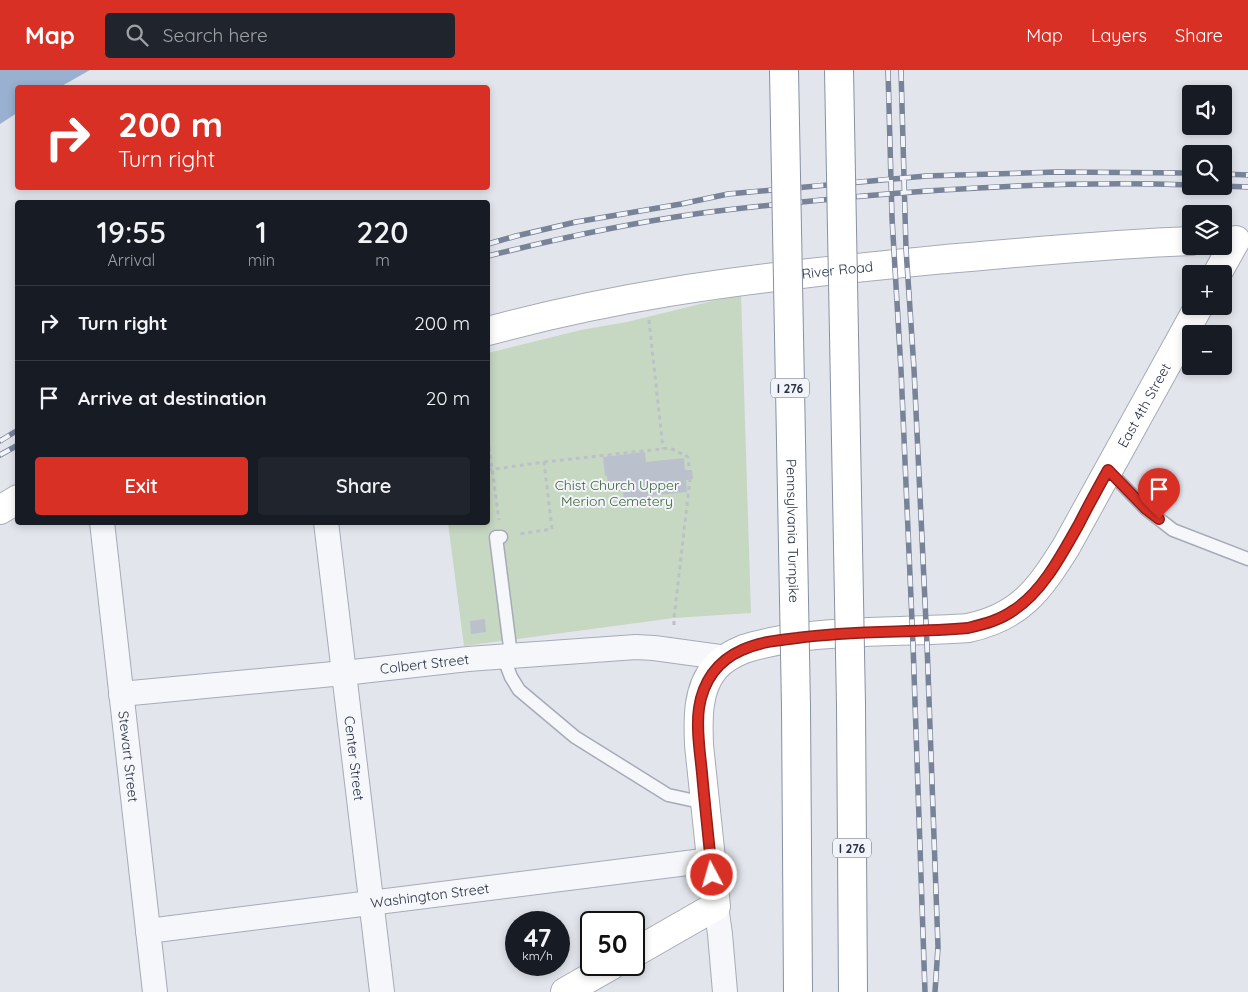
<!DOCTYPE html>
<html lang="en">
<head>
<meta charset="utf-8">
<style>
  body { margin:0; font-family:Quicksand,sans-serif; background:#20242c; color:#f1f3f6; height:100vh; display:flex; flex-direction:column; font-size:19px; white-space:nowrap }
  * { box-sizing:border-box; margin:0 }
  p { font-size:16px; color:#9ea1a6 }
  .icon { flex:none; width:28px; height:28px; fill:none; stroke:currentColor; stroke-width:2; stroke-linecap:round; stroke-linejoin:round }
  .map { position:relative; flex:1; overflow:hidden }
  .details { position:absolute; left:15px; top:130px; width:475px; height:325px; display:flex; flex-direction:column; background:#171b24; border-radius:5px; box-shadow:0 2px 8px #0003 }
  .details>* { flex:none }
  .banner { position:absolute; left:15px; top:15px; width:475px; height:105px; border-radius:5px; box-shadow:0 2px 8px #0003; background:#d93025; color:#fff; overflow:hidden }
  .buttons { position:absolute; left:1182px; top:15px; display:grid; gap:10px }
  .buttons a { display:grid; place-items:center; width:50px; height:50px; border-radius:5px; background:#171b24; box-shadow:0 2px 8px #0003; font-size:25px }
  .speed { position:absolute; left:505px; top:841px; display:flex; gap:10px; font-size:25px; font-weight:700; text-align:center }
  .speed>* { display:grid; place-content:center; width:65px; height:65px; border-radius:50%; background:#171b24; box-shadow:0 2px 8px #0003; line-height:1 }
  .speed small { font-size:12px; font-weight:400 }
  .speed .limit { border:2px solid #111; border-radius:8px; background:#fff; color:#111 }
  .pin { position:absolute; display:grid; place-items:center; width:42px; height:42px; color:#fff; margin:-51px -21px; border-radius:50% 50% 50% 0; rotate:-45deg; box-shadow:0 0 5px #0007 }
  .pin .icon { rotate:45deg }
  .me { position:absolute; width:55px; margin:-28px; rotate:354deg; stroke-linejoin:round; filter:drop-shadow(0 0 4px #0008) }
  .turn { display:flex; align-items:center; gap:18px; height:105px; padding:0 20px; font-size:22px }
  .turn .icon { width:65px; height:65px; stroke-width:2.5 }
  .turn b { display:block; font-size:35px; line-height:42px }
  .eta { display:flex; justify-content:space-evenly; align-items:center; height:85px; text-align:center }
  .eta b { font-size:30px; font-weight:600; line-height:35px }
  .cta { display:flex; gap:10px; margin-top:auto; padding:10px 20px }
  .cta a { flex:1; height:58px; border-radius:5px; background:#d93025; color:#fff; font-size:20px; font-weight:600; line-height:58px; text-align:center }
  .cta a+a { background:#20242c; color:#f1f3f6 }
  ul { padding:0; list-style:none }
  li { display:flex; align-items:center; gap:15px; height:75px; padding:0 20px; border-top:1px solid #363941 }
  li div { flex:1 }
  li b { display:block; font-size:19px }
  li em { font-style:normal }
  header { display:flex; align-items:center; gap:30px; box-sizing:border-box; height:70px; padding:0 25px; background:#d93025; color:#fff }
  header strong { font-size:24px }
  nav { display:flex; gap:28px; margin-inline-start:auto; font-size:18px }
  .search { width:350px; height:45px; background:#20242c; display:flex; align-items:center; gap:12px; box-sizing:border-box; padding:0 18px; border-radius:5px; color:#9ea1a6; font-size:19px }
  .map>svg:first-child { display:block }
  .green { fill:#c6d7c2 }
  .water { fill:#99b0d0 }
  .building { fill:#bbc1cc }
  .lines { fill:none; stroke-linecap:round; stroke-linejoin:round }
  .service-casing { stroke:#a6abb7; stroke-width:15 }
  .minor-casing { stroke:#a6abb7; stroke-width:26 }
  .secondary-casing { stroke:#a6abb7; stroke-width:30 }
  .motorway-casing { stroke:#8791a4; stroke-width:30 }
  .path { stroke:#bcc0c8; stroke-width:3; stroke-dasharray:4 4; stroke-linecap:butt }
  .service { stroke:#f5f7fa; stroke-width:12 }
  .minor { stroke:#f5f7fa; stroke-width:24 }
  .secondary { stroke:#fff; stroke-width:28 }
  .motorway { stroke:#fff; stroke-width:28 }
  .rail-casing { stroke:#798398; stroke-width:5.5 }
  .rail { stroke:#f2f4f9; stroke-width:4; stroke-dasharray:11; stroke-linecap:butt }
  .motorway-bridge-casing { stroke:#8791a4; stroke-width:30; stroke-linecap:butt }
  .motorway-bridge { stroke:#fff; stroke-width:28 }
  .route-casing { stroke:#8d1f18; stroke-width:12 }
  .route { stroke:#d93025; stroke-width:9 }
  .labels { text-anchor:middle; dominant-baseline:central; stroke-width:4; stroke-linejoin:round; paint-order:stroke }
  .shield { fill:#f2f4f9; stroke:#656c7c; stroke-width:1 }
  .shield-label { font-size:12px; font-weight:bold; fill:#283146 }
  .street-label { font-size:14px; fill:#283146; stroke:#f2f4f9 }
  .park-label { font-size:14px; fill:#396433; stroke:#f2f4f9 }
</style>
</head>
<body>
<header>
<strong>Map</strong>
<div class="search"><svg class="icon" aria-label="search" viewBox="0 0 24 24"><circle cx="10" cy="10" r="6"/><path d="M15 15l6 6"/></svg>Search here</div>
<nav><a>Map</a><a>Layers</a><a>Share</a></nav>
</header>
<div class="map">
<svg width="1248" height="922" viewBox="0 0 1248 922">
  <rect width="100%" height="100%" fill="#e2e5ec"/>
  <path class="green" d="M741,224l10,319 -77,5 -210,28 -16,-123 40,-1v-169l93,-23 46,-8z"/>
  <path class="water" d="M0,0h90l-30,17 -42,1 -1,25 -17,11z"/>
  <path class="building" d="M645,382l1,10 38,-4 1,12h7l1,9 -7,1 1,12 -40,4 1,9 -24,3 -1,-18 -14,2 -2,-16h-2l-2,-19z
    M485,549l1,13 -15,2 -1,-13z"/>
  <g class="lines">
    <g class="service-casing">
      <path id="service" d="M1108,400l38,39 27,21 75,29
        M501,467h-5l15,118
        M503,586l8,21 8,13 56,47 93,58 37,8"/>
    </g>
    <g class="minor-casing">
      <g id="minor">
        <path id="s1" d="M102,452l53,470"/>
        <path id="s2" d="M326,452l56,470"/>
        <path id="s3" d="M121,624l223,-21 124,-14 168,-12 18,1 73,10"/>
        <path d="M716,836l4,28 5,58"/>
        <path id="s4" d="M148,861l563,-71"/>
      </g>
    </g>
    <g class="secondary-casing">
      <g id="secondary">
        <path d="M1217,204l19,-34"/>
        <path id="s5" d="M488,261c59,-16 120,-29 181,-39 92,-15 185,-24 277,-33 82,-7 163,-15 245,-18"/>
        <path d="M0,440l18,-11"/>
        <path id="s6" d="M634,883l82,-47 -17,-161c-1,-26 -2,-56 16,-77 7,-8 19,-15 29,-19 17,-6 37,-9 56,-12 56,-7 112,-5 168,-9 52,-11 71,-38 98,-81l133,-241"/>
        <path d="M565,922l47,-27"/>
      </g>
    </g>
    <g class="motorway-casing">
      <path id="motorway" d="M851,635l2,287
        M796,636l2,286"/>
    </g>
    <path class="path" d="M649,250l14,129
      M488,369l11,81
      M544,392l126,-14 18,9 2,22 -16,139v11
      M488,400l56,-8 8,67 -34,5"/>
    <use href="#service" class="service"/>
    <use href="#minor" class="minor"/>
    <use href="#secondary" class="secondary"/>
    <use href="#motorway" class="motorway"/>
    <g class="rail-casing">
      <path id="rail" d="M888,0l4,148 9,152 12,274 12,348
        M901,0l5,179 8,120 13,275 11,303 -3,45
        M1224,104l24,1
        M1220,116l28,1
        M488,174l28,-8 60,-14 105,-18 47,-10 198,-18 131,-4 134,1
        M488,186c68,-17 137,-32 207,-42 52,-7 105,-12 157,-17 113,-10 226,-16 339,-12
        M0,371l18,-11
        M0,385l18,-10"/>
    </g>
    <use href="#rail" class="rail"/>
    <g class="motorway-bridge-casing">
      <g id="motorway-bridge">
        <path id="s7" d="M784,0l12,636"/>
        <path d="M839,0l12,635"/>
      </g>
    </g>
    <use href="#motorway-bridge" class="motorway-bridge"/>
  </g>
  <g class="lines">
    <g class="route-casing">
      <path id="route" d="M712,805c-3,-34 -7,-68 -10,-102 -2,-21 -6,-44 -3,-65 4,-26 18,-47 43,-58 17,-8 37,-10 55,-12 57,-8 114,-5 171,-10 17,-4 32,-8 46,-18 29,-19 48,-56 65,-86 9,-18 19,-36 29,-54l38,39 13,10"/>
    </g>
    <use href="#route" class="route"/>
  </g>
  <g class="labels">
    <g class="shield">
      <rect x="771" y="308.5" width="38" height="19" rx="4"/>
      <rect x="833" y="768.5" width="38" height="19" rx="4"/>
    </g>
    <g class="shield-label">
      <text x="790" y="318">I 276</text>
      <text x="852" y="778">I 276</text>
    </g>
    <g class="street-label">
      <text stroke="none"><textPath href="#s5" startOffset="355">River Road</textPath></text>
      <text stroke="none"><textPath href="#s6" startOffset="891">East 4th Street</textPath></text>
      <text stroke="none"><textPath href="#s7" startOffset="461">Pennsylvania Turnpike</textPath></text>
      <text stroke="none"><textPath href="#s3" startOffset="305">Colbert Street</textPath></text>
      <text stroke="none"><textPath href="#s1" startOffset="236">Stewart Street</textPath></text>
      <text stroke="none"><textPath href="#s2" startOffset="238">Center Street</textPath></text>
      <text stroke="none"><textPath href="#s4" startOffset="284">Washington Street</textPath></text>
    </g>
    <g class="park-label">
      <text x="617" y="415">Chist Church Upper<tspan x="617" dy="16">Merion Cemetery</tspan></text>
    </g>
  </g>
</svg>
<div class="buttons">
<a><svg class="icon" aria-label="sound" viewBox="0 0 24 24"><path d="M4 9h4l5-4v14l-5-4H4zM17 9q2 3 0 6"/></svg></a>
<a><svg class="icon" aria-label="search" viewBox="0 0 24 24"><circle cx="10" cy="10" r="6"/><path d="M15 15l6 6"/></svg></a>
<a><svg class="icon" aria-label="layers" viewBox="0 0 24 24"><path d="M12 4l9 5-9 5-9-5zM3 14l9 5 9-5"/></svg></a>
<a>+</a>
<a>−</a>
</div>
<div class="speed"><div>47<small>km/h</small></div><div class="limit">50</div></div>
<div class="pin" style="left:1159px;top:449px;background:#d93025"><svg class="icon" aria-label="arrive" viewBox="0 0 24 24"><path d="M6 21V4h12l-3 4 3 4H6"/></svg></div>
<svg class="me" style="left:712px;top:805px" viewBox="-20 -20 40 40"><circle r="17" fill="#d93025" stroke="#fff" stroke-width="3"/><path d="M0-11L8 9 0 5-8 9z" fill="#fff"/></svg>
<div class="banner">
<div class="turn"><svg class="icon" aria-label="right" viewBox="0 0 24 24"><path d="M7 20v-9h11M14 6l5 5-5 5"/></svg><div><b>200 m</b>Turn right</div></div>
</div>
<section class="details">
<div class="eta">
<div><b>19:55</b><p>Arrival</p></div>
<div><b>1</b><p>min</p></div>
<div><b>220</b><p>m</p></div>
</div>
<ul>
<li><svg class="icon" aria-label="right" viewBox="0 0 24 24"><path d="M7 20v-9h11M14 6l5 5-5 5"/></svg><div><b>Turn right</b></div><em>200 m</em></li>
<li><svg class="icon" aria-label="arrive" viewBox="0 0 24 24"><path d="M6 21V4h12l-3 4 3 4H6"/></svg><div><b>Arrive at destination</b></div><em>20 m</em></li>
</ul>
<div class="cta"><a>Exit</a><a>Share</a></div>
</section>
</div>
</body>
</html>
